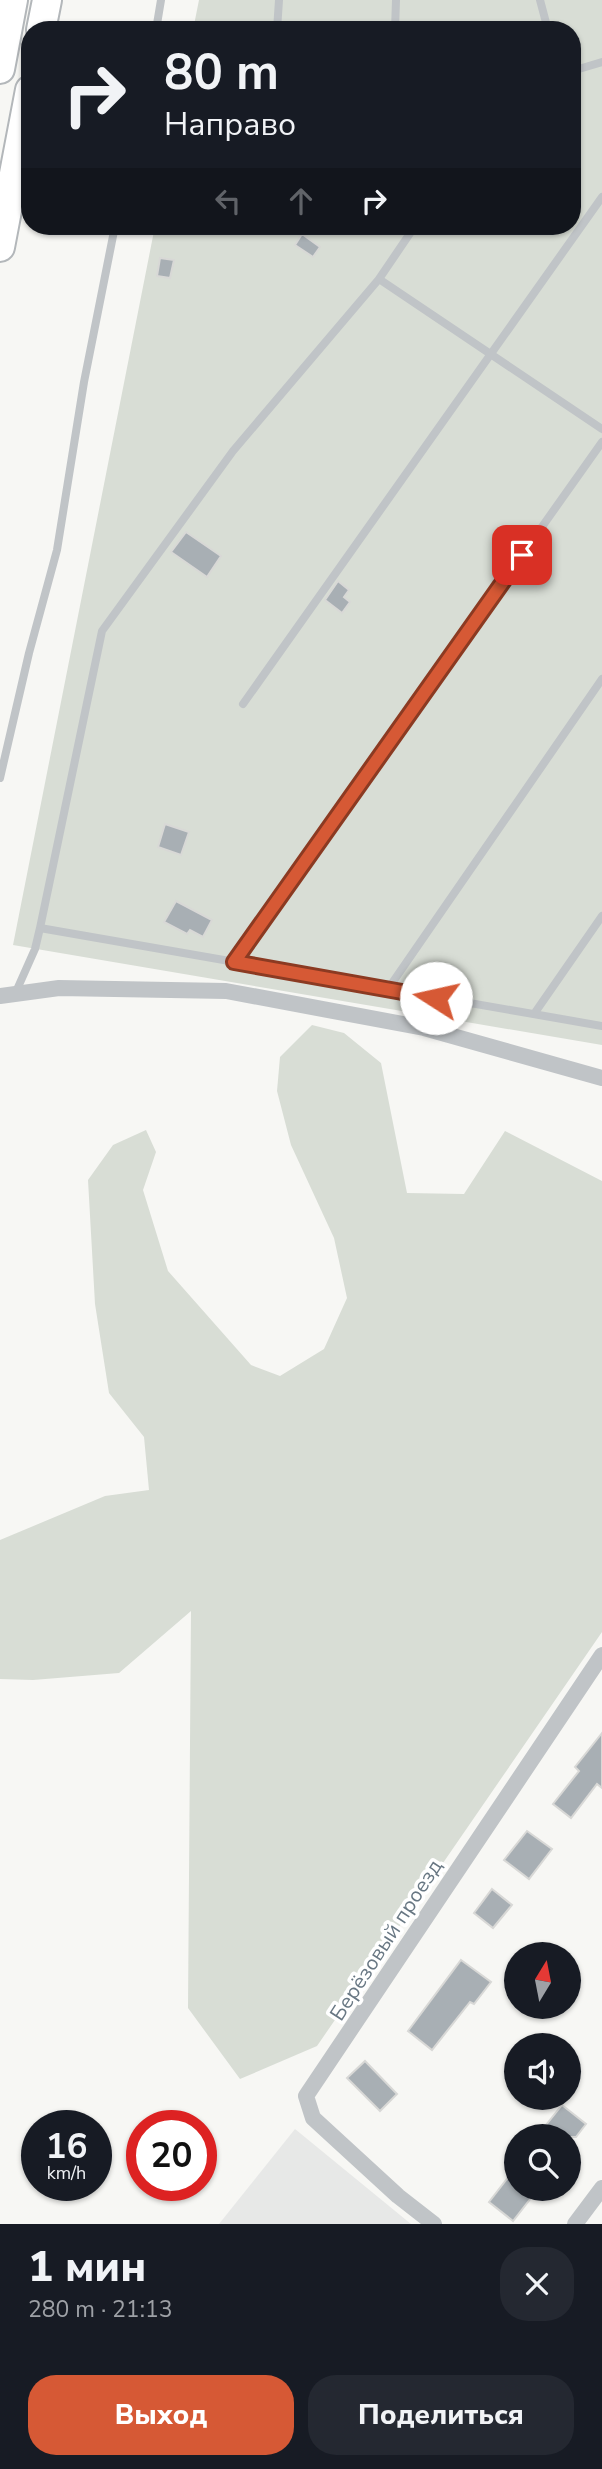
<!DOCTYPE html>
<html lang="ru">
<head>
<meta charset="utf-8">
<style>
  body { margin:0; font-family:"Nunito Sans",sans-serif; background:#242831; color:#f1f3f6; height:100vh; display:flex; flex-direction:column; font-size:26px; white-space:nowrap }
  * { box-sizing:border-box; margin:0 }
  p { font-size:23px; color:#9ea1a6 }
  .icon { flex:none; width:38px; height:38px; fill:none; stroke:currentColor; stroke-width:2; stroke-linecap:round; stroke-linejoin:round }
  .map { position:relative; height:2224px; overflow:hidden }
  .side { display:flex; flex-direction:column; background:#171b24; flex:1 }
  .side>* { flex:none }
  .hud { position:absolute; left:21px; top:21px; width:560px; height:214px; border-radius:28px; box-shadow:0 2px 5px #0004; background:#171b24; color:#f1f3f6; overflow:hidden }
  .needle { width:46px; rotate:10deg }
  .tools { position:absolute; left:504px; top:1942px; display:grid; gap:14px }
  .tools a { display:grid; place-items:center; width:77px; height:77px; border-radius:50%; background:#171b24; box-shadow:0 2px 5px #0004; font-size:35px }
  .speed { position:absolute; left:21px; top:2110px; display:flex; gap:14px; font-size:35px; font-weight:700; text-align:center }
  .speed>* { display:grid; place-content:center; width:91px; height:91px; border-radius:50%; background:#171b24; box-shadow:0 2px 5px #0004; line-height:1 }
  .speed small { font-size:18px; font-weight:400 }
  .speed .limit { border:10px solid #d22; background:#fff; color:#111 }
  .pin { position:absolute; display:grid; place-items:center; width:60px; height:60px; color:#fff; margin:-30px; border-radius:14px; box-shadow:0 4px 10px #0006 }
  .me { position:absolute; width:77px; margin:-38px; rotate:280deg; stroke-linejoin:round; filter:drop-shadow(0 0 5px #0008) }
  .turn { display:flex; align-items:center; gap:24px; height:147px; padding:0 28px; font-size:32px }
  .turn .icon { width:91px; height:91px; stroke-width:2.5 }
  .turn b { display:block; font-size:49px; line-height:60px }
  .lanes { display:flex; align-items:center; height:66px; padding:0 28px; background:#0003; justify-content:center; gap:35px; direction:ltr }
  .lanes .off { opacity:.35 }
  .round { display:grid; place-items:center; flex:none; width:74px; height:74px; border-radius:28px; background:#242831 }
  .overview { display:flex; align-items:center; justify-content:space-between; height:119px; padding:0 28px }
  h1 { font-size:42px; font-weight:800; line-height:52px }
  .button { display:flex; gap:14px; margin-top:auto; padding:14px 28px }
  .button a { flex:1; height:80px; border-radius:28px; background:#d65935; color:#fff; font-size:28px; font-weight:800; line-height:80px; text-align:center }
  .button a+a { background:#242831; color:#f1f3f6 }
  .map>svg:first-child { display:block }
  .built { fill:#e7e8e7 }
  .green { fill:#d8ddd5 }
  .building { fill:#a8afb4; stroke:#d8d8d6; stroke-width:2 }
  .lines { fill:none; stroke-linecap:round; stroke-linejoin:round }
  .highway-casing { stroke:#b3b7ba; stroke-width:32 }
  .lane { stroke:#c0c4c7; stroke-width:8 }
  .street { stroke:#c0c4c7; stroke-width:16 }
  .highway { stroke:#fff; stroke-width:28 }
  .route-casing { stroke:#8b3a22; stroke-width:18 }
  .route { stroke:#d65935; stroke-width:12 }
  .labels { text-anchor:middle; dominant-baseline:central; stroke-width:7; stroke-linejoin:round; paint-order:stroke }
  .street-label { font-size:21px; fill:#687783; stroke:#fff }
</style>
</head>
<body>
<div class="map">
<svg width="602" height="2224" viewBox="0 0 602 2224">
  <rect width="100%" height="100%" fill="#f7f7f4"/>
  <path class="built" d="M295,2129l116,95h-192z"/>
  <path class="green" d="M199,0h403v1045l-589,-100 142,-719h417v-196h-379z
    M312,1025l32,8 37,30 26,130 57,1 41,-63 97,50v451l-285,414 -77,33 -52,-71 3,-397 -72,62 -86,7 -33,-1v-139l105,-44 44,-6 -5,-53 -35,-44 -14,-89 -7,-124 25,-35 33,-15 10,22 -13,38 25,81 83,94 29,11 44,-27 23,-51 -13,-60 -43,-93 -14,-54 3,-34z"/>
  <path class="building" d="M302,234l18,13 -7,10 -18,-12z
    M160,258l14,2 -4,18 -13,-2z
    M186,532l35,24 -14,21 -36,-25z
    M338,581l11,9 -5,7 6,5 -8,11 -17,-13z
    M165,824l24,8 -8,23 -23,-8z
    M176,901l36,19 -9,17 -13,-7 -3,4 -23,-12z
    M602,1733v55l-5,-4 -26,34 -18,-14 26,-33 -4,-4z
    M527,1831l25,18 -23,30 -25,-19z
    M492,1889l20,16 -19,23 -19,-15z
    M461,1960l30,22 -17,22 -4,-2 -38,48 -24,-19z
    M365,2061l32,33 -17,17 -33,-33z
    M562,2105l24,19 -10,13h-25l-9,-7z
    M516,2167v22h22l-25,32 -24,-19z"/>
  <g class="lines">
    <g class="highway-casing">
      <path id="highway" d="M41,30l6,-30
        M0,69l13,-69
        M0,247l30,-157"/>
    </g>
    <path class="lane" d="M540,0l8,30
      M156,30l5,-30
      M277,30l2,-30
      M395,30l1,-30
      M572,71l30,-9
      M379,279l36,-53
      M243,704l359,-507
      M0,778l29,-125 28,-103 27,-168 31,-156
      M40,928l62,-297 131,-180 146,-172 223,150
      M234,962l368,-520
      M388,989l214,-310
      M15,994l20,-45 5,-21 562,98
      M534,1014l68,-98"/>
    <path class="street" d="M0,996l59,-8 167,3 198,37 178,50
      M434,2224l-36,-28 -85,-78 -7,-22 296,-441
      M575,2224l27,-36"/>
    <use href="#highway" class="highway"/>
  </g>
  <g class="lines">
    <g class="route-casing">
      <path id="route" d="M436,998l-202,-36 288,-407"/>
    </g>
    <use href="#route" class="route"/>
  </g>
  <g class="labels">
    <g class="street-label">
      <text transform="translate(386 1940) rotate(-57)">Берёзовый проезд</text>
    </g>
  </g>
</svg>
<div class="tools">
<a><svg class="needle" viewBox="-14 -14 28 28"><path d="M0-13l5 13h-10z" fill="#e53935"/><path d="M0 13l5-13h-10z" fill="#9ea1a6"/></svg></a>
<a><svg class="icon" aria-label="sound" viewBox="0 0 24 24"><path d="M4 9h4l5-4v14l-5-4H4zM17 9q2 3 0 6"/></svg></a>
<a><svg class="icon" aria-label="search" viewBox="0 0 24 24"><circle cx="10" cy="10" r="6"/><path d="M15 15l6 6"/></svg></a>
</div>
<div class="speed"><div>16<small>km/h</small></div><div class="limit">20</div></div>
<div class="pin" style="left:522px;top:555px;background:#d93025"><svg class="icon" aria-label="arrive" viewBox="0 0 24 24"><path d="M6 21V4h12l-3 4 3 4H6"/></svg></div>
<svg class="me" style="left:436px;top:998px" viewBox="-20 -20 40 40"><circle r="19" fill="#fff"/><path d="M0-13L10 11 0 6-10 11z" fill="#d65935"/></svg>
<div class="hud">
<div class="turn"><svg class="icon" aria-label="right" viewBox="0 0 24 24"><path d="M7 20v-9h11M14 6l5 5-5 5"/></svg><div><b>80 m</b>Направо</div></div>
<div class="lanes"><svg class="icon off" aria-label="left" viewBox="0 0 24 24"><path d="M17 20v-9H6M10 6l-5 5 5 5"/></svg><svg class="icon off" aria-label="ahead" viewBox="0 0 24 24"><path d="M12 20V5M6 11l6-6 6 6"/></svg><svg class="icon" aria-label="right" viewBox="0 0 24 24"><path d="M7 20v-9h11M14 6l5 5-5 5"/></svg></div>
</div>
</div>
<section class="side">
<div class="overview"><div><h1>1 мин</h1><p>280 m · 21:13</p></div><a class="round"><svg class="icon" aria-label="close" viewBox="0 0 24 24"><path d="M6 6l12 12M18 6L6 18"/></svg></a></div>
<div class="button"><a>Выход</a><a>Поделиться</a></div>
</section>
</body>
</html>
